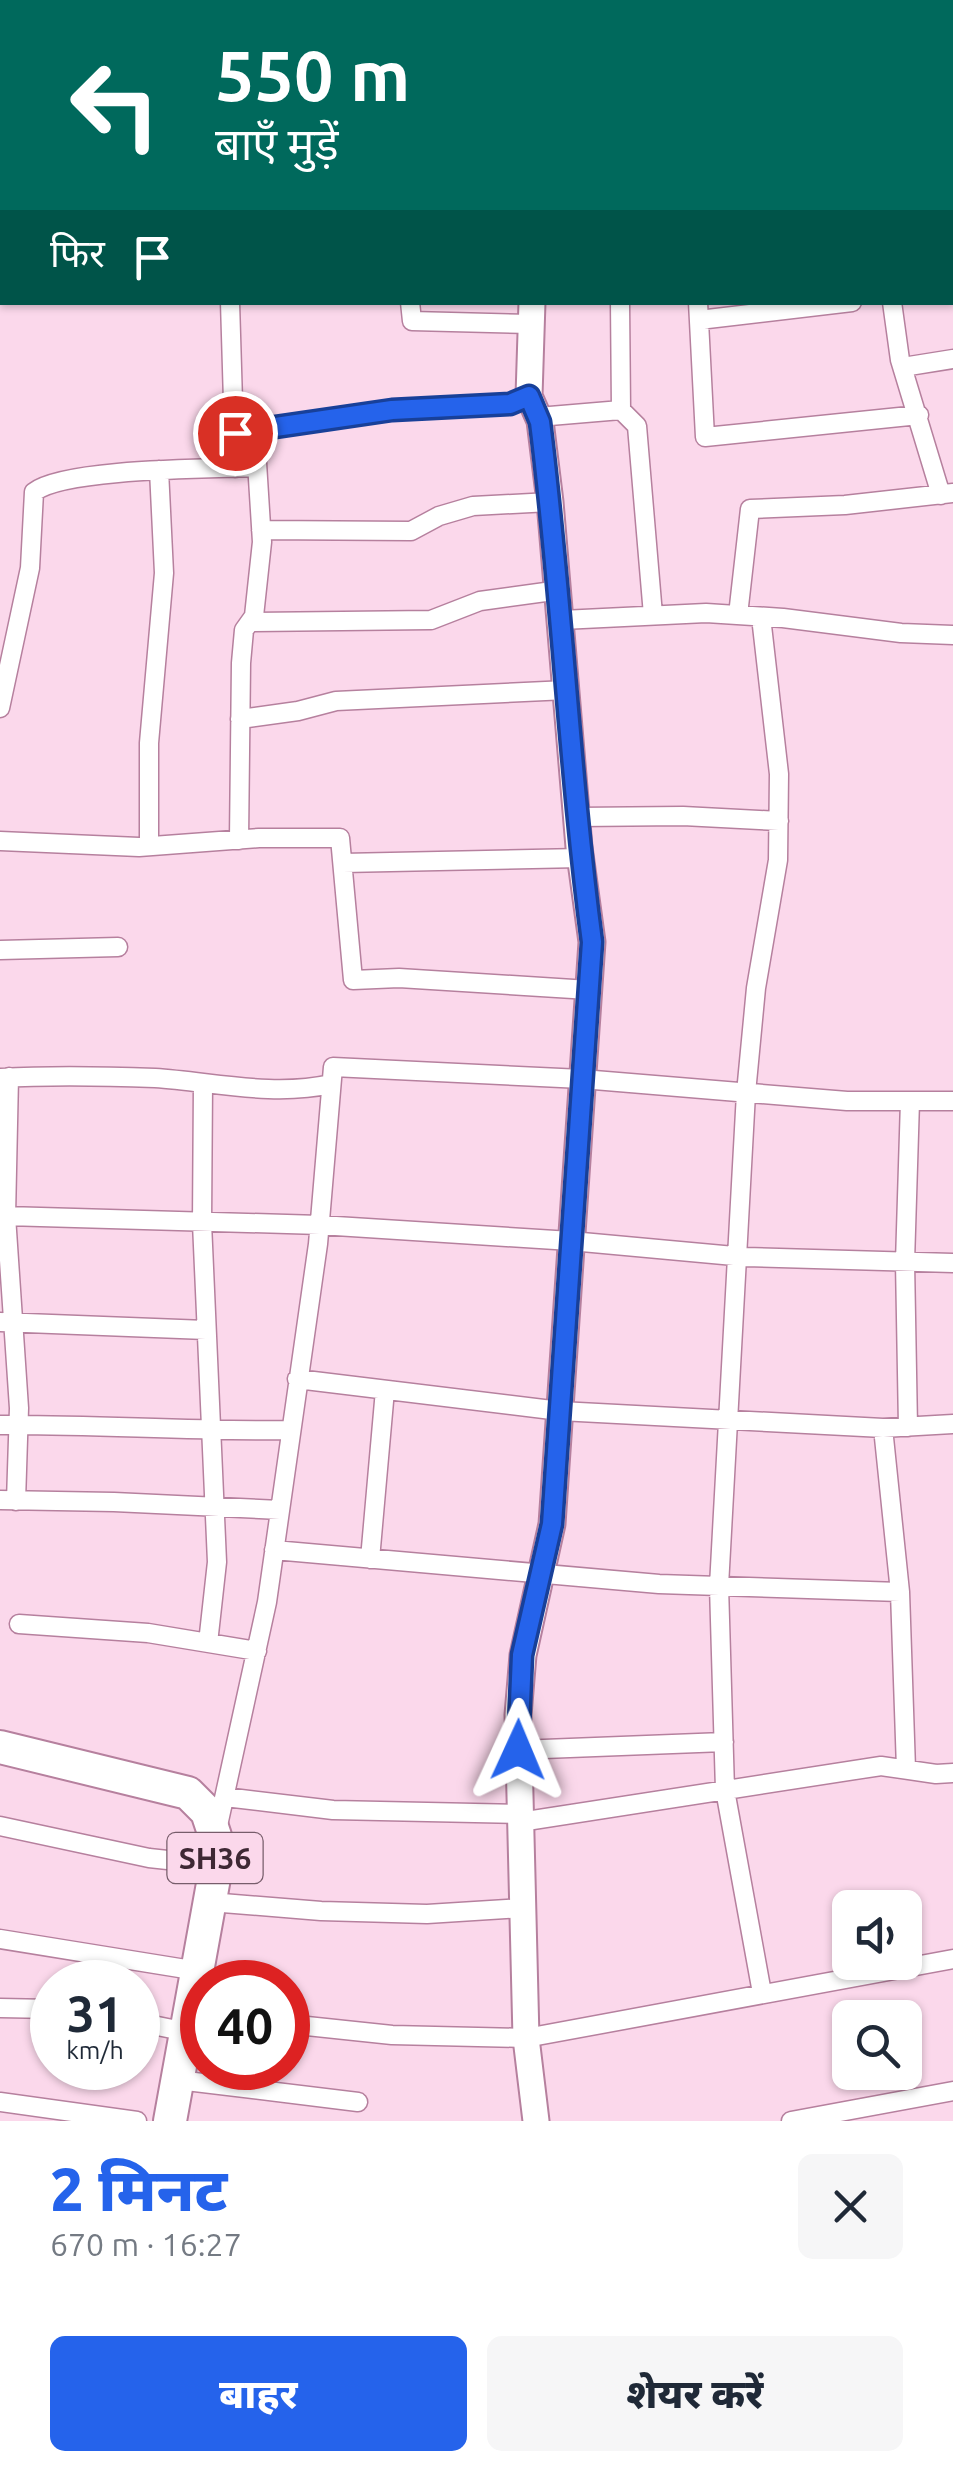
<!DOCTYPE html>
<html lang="hi">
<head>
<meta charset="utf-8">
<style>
  body { margin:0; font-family:Ubuntu,"Noto Sans Devanagari",sans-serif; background:#f6f6f7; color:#1f2937; height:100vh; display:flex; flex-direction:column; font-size:38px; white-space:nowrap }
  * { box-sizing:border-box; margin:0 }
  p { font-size:32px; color:#747a83 }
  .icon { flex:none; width:55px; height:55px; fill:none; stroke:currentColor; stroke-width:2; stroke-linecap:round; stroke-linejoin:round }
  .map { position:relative; height:2121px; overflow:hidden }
  .panel { display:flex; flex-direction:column; background:#fff; flex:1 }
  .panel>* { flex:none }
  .top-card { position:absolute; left:0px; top:0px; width:955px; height:305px; box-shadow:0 2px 8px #0004; background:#00695c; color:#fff; overflow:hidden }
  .controls { position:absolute; left:832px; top:1890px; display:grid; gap:20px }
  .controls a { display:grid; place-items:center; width:90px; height:90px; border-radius:15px; background:#fff; box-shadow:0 2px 8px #0004; font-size:50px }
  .speed { position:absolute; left:30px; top:1960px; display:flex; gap:20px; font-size:50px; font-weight:700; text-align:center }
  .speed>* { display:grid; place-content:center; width:130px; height:130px; border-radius:50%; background:#fff; box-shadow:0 2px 8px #0004; line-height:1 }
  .speed small { font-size:25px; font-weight:400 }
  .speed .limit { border:15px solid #d22; background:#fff; color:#111 }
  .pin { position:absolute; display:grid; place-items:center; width:85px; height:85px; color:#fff; margin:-42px; border:5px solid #fff; border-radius:50%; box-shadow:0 2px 10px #0007 }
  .me { position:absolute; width:110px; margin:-55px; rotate:1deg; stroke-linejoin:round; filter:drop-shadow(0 0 8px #0008) }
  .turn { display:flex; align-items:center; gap:35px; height:210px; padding:0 50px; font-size:45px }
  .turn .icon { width:130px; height:130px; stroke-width:2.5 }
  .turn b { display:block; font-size:70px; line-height:85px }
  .then { display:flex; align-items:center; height:95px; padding:0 50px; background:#0003; gap:20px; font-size:38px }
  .round { display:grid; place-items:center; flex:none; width:105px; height:105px; border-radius:15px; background:#f6f6f7 }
  .summary { display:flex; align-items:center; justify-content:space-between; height:170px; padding:0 50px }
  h1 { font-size:60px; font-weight:800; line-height:75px; color:#2563eb }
  .action { display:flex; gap:20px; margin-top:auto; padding:20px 50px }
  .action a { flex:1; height:115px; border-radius:15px; background:#2563eb; color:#fff; font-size:40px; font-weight:800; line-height:115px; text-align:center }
  .action a+a { background:#f6f6f7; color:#1f2937 }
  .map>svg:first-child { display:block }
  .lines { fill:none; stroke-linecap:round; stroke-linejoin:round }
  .street-casing { stroke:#b6809e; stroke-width:21 }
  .secondary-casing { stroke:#b6809e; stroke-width:29 }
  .highway-casing { stroke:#b6809e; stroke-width:36 }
  .street { stroke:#fff; stroke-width:18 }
  .secondary { stroke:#fff; stroke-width:25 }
  .highway { stroke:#fff; stroke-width:32 }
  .route-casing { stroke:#184099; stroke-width:25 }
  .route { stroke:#2563eb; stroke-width:18 }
  .labels { text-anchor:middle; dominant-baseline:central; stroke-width:9; stroke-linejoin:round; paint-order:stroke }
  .shield { fill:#fbd8eb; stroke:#775d6b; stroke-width:2.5 }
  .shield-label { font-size:30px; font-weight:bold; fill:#3e2834 }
</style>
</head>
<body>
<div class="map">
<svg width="953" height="2121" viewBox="0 0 953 2121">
  <rect width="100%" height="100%" fill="#fbd8eb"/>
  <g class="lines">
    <g class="street-casing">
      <path id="street" d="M225,0l1,2
        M872,0v2
        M128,2v-2
        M626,2v-2
        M952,112h1
        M952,165h1
        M230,302l5,166
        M410,302l2,19 119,3
        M698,302l7,135 214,-22
        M892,302l8,58 41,135
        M699,320l153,-18
        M903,367l50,-8
        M621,410l16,16 16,189
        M538,417l83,-7 -1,-108
        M235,433l157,-22 118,-7 19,-8
        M261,530l150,1 28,-15 34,-10 77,-4
        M738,615l12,-106 95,-4 108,-12
        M761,617l18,157 -1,86 -22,128 -10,105 -27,493 6,204 37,203
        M562,620l144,-7 77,5 118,15 52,2
        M250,622l181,-2 49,-19 80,-11
        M0,708l30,-140 4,-76c31,-24 178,-23 223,-25
        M240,719l58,-8 38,-10 231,-11
        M577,817l106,-1 96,5
        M239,840l2,-177 3,-33 10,-14 8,-74 -7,-111
        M0,841l139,6 120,-9h81l13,142 46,-2 190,12
        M149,846v-103l15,-170 -5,-103
        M343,863l238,-5
        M0,950l118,-3
        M9,1077l-3,139 13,192 -3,93
        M0,1078c51,-3 104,-2 155,0 59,4 118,19 176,6
        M203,1083l-1,140 15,339 -9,81
        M6,1216l314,9 251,16 174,16 208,6
        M0,1322l206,8
        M297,1379l263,32 323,17 70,-4
        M0,1425c97,-1 193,7 291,5
        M908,1427l-3,-165 5,-161
        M883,1428l17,164 6,177
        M0,1500l114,2 166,8
        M274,1550l385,34 241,8
        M370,1559l15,-169
        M19,1624l129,9 109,18
        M518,1750l206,-8
        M225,1797l108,13 188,4
        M520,1822l361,-56 55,8 17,-1
        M0,1826l149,32 65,7
        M217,1830l50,-228 51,-358 15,-177 249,12 265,22h106
        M210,1902l111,9 106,3 96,-6
        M0,1939l198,32
        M0,2008l52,1
        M138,2022l49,10
        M288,2024l104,11 134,3 427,-79
        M178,2080l180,22
        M0,2102l137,19
        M791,2121l162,-30"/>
    </g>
    <g class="secondary-casing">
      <path id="secondary" d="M544,2v-2
        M532,302l-3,94 11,25 10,81 29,345 13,95 -40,582 -29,131 -5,60 8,323 10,83"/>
    </g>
    <g class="highway-casing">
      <path id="highway" d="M0,1747l188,46 19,19 8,24 -1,42 -44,243"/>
    </g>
    <use href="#street" class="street"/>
    <use href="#secondary" class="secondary"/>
    <use href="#highway" class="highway"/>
  </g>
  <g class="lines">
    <g class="route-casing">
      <path id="route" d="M235,433l157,-23 118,-6 19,-8 11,26c22,173 29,347 52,520l-40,582 -30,131 -4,95"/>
    </g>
    <use href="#route" class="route"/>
  </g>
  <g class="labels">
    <rect class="shield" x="167.5" y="1833" width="95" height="50" rx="8"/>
    <g class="shield-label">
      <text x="215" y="1858">SH36</text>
    </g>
  </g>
</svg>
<div class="controls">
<a><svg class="icon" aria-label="sound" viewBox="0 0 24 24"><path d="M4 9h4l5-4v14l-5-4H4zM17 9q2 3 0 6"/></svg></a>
<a><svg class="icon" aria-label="search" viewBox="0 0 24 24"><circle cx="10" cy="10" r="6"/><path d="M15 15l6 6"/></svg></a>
</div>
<div class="speed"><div>31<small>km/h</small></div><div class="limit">40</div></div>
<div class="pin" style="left:235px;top:433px;background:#d93025"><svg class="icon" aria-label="arrive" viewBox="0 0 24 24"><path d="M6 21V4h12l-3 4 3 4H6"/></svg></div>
<svg class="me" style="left:518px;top:1750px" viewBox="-20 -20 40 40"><path d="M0-17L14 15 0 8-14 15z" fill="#2563eb" stroke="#fff" stroke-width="4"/></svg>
<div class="top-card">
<div class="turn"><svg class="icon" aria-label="left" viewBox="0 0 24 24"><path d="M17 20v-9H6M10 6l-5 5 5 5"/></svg><div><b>550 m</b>बाएँ मुड़ें</div></div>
<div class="then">फिर<svg class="icon" aria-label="arrive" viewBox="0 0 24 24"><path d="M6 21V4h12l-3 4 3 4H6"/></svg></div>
</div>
</div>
<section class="panel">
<div class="summary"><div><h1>2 मिनट</h1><p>670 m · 16:27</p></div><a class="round"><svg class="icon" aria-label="close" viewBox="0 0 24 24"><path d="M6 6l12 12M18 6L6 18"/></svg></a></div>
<div class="action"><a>बाहर</a><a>शेयर करें</a></div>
</section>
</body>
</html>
